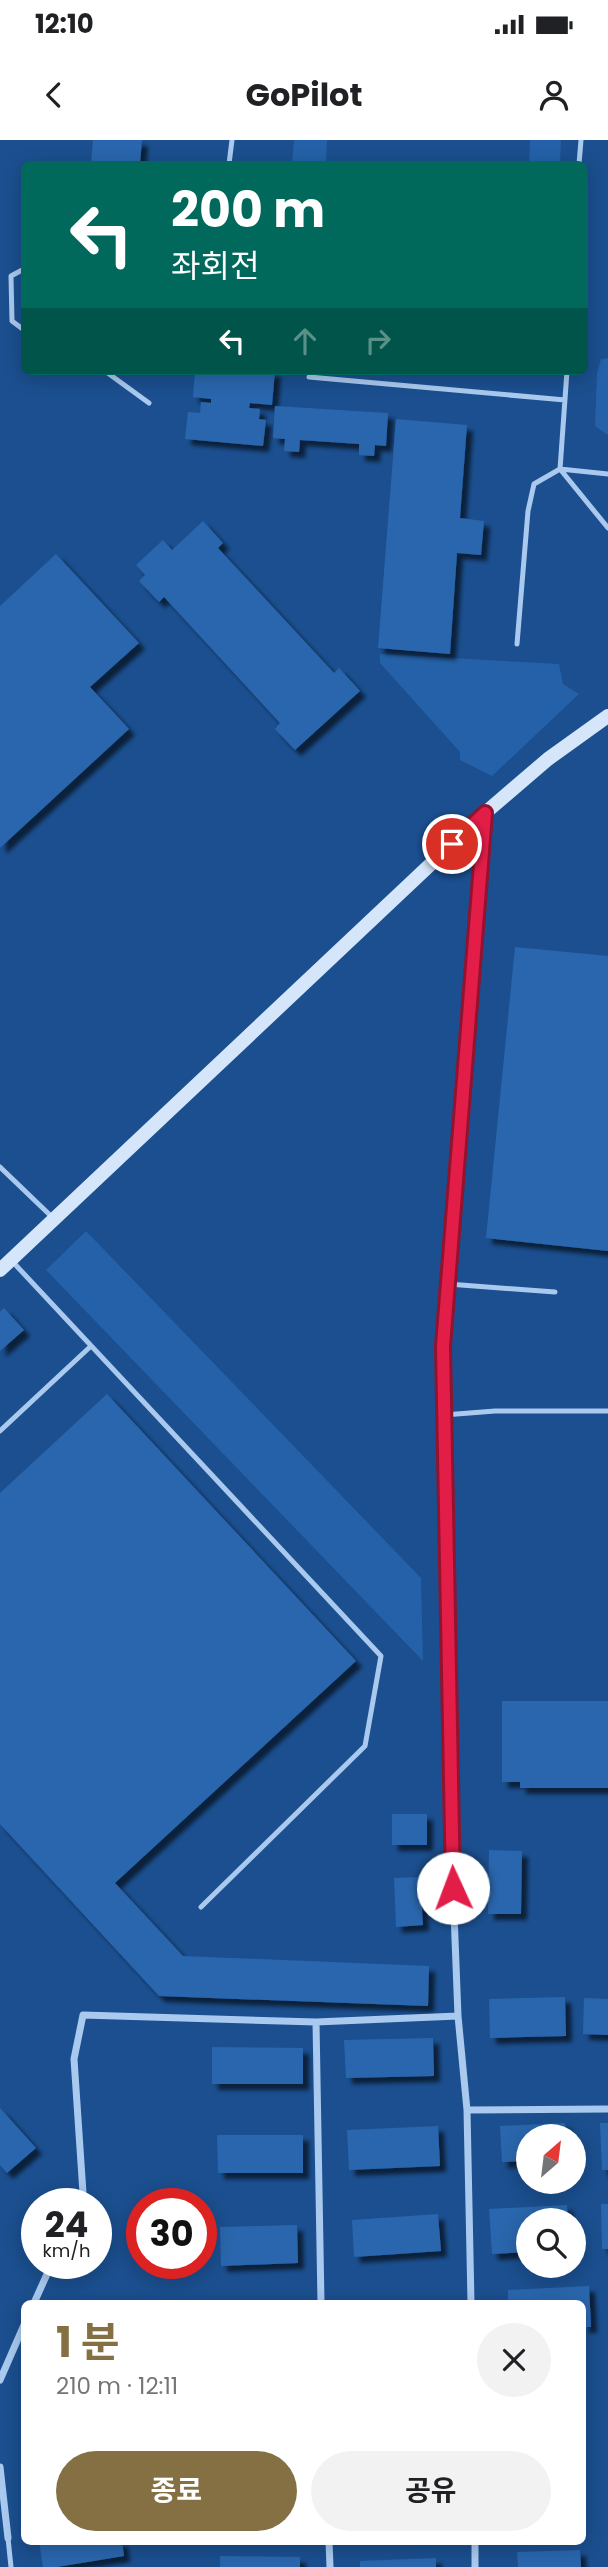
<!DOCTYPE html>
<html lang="ko">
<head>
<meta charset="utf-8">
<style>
  body { margin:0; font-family:Poppins,"Noto Sans KR",sans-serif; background:#f2f2f2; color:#202124; height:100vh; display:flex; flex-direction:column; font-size:26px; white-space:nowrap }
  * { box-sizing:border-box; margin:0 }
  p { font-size:23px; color:#757577 }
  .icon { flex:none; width:38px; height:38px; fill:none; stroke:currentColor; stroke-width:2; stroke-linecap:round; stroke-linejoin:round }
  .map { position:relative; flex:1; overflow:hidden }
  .side { position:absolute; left:21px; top:2160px; width:565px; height:245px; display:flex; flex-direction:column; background:#fff; border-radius:10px; box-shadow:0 4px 18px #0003 }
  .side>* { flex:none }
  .hud { position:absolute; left:21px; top:21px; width:567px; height:214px; border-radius:10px; box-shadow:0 4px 18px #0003; background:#00695c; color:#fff; overflow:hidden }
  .needle { width:46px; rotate:28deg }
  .controls { position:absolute; left:516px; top:1984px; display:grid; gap:14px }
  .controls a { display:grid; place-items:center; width:70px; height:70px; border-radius:50%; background:#fff; box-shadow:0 4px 18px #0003; font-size:35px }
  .speed { position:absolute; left:21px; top:2048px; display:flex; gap:14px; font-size:35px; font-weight:700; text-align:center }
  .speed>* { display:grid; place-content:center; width:91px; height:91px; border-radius:50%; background:#fff; box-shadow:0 4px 18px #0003; line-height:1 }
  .speed small { font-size:18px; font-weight:400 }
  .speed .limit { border:10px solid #d22; background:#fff; color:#111 }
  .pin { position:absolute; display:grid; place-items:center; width:60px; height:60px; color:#fff; margin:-30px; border:4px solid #fff; border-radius:50%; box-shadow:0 2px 7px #0007 }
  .me { position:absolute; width:77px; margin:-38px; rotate:358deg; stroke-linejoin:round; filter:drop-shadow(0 0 5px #0008) }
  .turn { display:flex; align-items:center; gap:24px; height:147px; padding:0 35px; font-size:32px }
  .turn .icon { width:91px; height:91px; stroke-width:2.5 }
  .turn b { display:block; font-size:49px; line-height:60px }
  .lanes { display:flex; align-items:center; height:66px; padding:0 35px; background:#0003; justify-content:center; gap:35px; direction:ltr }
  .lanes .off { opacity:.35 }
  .round { display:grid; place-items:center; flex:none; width:74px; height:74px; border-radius:37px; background:#f2f2f2 }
  .head { display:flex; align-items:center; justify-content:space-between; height:119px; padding:0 35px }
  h1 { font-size:42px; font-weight:700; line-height:52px; color:#847042 }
  .button { display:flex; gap:14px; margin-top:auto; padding:14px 35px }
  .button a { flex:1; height:80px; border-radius:42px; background:#847042; color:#fff; font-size:28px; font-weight:700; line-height:80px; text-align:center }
  .button a+a { background:#f2f2f2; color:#202124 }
  .status { display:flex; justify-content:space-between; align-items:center; height:49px; padding:0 35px; background:#fff; direction:ltr }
  .status svg { height:19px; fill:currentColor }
  header { display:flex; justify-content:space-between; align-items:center; height:91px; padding:0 35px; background:#fff; font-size:32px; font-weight:700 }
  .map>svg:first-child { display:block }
  .green { fill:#2461a8 }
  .building { fill:#2a66ad; filter:url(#shadow) }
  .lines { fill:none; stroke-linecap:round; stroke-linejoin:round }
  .lane { stroke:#a9c9ee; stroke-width:5 }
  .street { stroke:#a9c9ee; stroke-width:7 }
  .secondary { stroke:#d6e6fa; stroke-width:14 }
  .route-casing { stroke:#92132f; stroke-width:18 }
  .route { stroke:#e11d48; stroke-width:12 }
</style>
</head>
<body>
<div class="status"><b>12:10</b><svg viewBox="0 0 49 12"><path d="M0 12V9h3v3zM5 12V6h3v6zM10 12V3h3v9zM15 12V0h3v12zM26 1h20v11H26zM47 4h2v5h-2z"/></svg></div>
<header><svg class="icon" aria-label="back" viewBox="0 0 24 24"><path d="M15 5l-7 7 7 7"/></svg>GoPilot<svg class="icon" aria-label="person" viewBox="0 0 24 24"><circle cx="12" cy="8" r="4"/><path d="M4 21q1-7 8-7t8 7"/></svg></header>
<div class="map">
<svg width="608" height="2427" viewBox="0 0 608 2427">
  <defs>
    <filter id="shadow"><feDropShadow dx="6" dy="6" stdDeviation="2" flood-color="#0009"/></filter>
  </defs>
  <rect width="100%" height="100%" fill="#1b4f8f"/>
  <path class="green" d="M294,0h33l-1,24h-34z
    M530,0h31l-1,24h-31z
    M608,218v77l-13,-9 2,-53 4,-14z
    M380,514l179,10 4,20 16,10 -87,82 -32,-16v-8l-80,-89z
    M86,1091l335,347 2,83 -377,-391z"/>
  <path class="building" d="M93,0h49l-2,24h-49z
    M195,231h80l-3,34 -22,-2 -1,5 11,1 -1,10 7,1 -3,26 -78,-7 3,-27 12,1 1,-11 10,1v-4l-18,-2z
    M275,266l113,7 -2,33 -11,-1 -1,11 -15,-1v-11l-59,-4 -1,12 -15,-1 1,-12 -12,-1z
    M396,279l71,6 -7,93 24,3 -3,34 -24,-2 -7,101 -72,-6z
    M203,381l20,22 -5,5 116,125 5,-5 21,23 -65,59 -20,-21 5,-6 -116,-126 -5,5 -20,-21 6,-6 -9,-10 27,-25 9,10z
    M56,414l83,89 -49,44 39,42 -129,119v-242z
    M515,807l93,9v295l-122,-13z
    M4,1168l20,22 -24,21v-39z
    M107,1254l249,267 -241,222 68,73 246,10 -1,40 -269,-10 -159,-172v-331z
    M502,1561h106v87h-88v-6h-18z
    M392,1674h35v31h-35z
    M489,1710l33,1 -1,63h-33z
    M420,1737l3,48 -27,2 -2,-49z
    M565,1857l1,39 -76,2 -1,-39z
    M584,1858l24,1v36l-25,-1z
    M433,1898l1,38 -88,2 -2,-38z
    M212,1907l91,1v36h-91z
    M0,1968l36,40 -29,25 -7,-8z
    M565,1983l1,14h-38v24l-26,1 -2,-36z
    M600,1983h8v47h-6z
    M438,1986l2,40 -91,4 -2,-40z
    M217,1995h86v38h-85z
    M601,2064h7v45h-6z
    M567,2065l1,16h-40v31l-36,2 -3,-45z
    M438,2074l3,37 -87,6 -2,-37z
    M297,2085l1,38 -77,3 -1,-39z
    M589,2146l2,41h-8v-24h-75v-13z
    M39,2401h83l2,15 -67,11h-14z
    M580,2410l1,17h-63l-1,-15z
    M220,2416l80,1v10h-80z
    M436,2418v9h-76v-6z"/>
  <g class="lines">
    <path class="lane" d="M229,24l3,-24
      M579,24l2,-24
      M24,129l-13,7 1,45 12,9
      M105,231l44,32
      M567,231l-7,98 48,59
      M309,237l256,23
      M517,504l11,-133 6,-27 26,-15 48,5
      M0,1027l52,50
      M11,1120l370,396 -16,90 -164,161
      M448,1144l107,8
      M444,1275l51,-4h113
      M0,1291l91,-85
      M8,2398l3,29"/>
    <path class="street" d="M316,1882l5,281
      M467,1970l141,-1
      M78,2063l5,-10 -9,-134 9,-44 233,7 142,-6
      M34,2163l18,-40
      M471,2163l-4,-193 -9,-94 -7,-180 -8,-490 42,-532
      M0,2240l24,-55
      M0,2327l8,71
      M329,2401l1,26
      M475,2401v26"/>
    <path class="secondary" d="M0,1130l485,-457 63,-54 60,-43"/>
  </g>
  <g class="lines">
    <g class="route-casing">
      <path id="route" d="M452,704l33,-31 -42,533 10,542"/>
    </g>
    <use href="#route" class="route"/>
  </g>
</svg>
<div class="controls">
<a><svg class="needle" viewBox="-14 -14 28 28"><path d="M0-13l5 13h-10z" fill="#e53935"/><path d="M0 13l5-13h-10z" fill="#757577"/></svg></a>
<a><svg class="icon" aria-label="search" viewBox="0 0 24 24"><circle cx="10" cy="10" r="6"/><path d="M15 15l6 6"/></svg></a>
</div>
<div class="speed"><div>24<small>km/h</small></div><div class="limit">30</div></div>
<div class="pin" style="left:452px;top:704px;background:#d93025"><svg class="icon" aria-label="arrive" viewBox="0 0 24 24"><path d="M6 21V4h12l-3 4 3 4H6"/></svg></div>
<svg class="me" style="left:453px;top:1748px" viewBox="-20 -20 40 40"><circle r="19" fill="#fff"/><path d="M0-13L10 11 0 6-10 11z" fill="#e11d48"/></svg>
<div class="hud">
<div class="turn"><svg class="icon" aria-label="left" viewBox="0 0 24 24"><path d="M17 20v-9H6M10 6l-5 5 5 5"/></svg><div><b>200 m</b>좌회전</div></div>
<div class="lanes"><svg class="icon" aria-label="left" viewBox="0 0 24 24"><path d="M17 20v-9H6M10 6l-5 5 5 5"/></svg><svg class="icon off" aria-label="ahead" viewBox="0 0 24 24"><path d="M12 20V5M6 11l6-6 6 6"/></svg><svg class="icon off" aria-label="right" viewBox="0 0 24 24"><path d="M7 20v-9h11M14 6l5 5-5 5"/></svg></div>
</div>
<section class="side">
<div class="head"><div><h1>1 분</h1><p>210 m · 12:11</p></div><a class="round"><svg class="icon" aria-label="close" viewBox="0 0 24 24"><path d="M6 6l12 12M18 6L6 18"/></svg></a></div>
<div class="button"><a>종료</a><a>공유</a></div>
</section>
</div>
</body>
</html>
